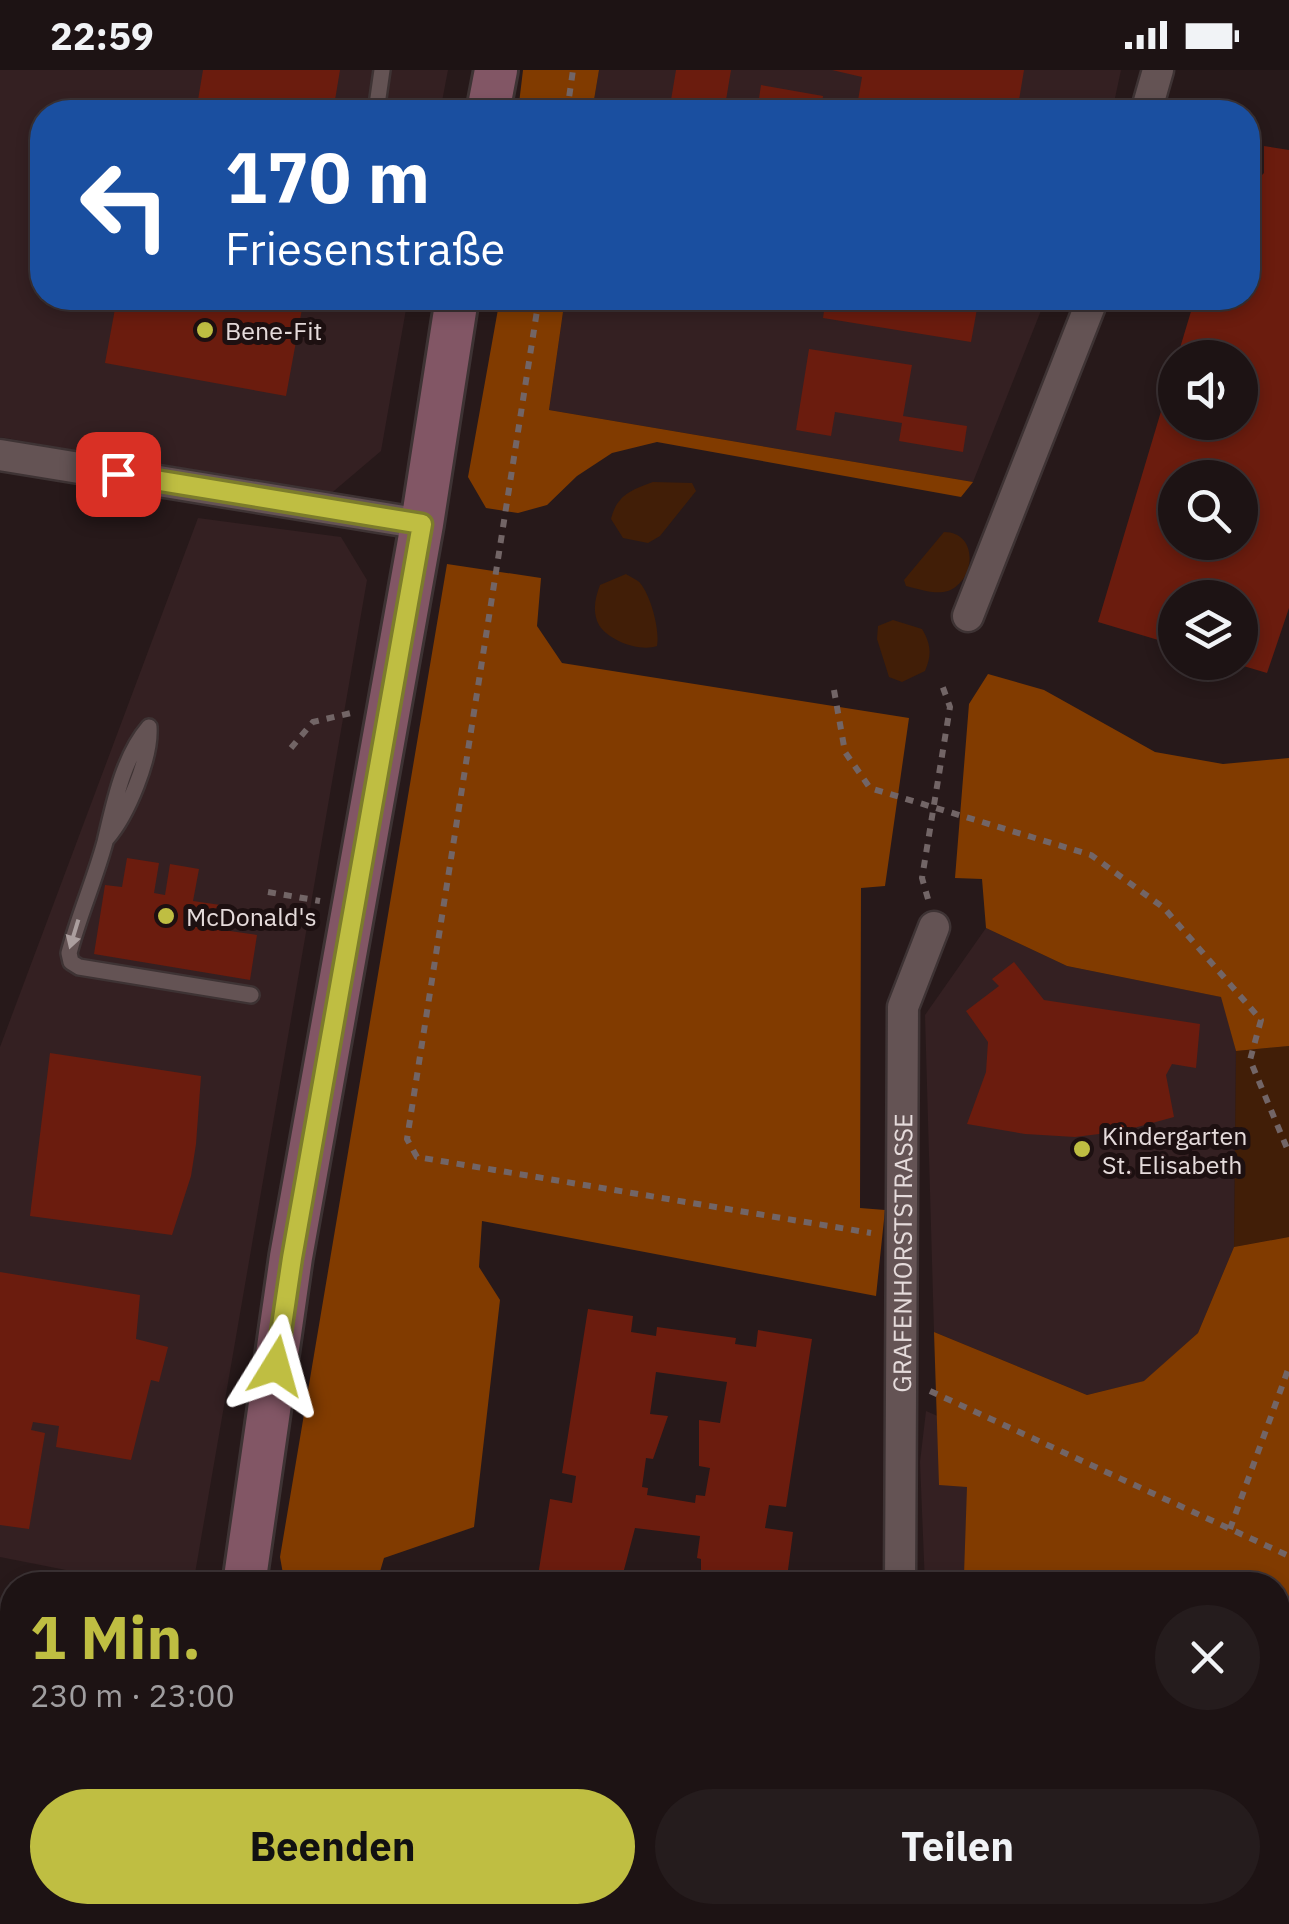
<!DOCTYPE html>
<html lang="de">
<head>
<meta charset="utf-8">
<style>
  body { margin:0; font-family:"IBM Plex Sans",sans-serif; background:#251c1d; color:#f1f3f6; height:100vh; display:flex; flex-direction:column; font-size:38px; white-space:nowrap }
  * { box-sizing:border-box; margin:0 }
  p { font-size:32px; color:#a09ea0 }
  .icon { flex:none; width:55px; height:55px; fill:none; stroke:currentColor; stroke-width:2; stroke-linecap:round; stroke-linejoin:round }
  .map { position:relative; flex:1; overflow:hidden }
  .details { position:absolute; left:0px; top:1502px; width:1290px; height:352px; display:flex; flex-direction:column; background:#1d1314; border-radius:40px 40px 0 0; box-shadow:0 5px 15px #0003,0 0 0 2px #3b3234 }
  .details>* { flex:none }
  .top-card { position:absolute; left:30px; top:30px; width:1230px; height:210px; border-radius:40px; box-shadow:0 5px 15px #0003,0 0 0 2px #3b3234; background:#1a4fa0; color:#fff; overflow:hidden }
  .tools { position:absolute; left:1158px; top:270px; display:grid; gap:20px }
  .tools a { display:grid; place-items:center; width:100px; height:100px; border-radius:50%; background:#1d1314; box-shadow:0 5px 15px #0003,0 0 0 2px #3b3234; font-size:50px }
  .pin { position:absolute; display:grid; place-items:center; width:85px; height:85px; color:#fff; margin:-42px; border-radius:20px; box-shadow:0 5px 15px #0006 }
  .me { position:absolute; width:110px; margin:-55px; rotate:8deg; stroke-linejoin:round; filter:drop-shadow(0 0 8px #0008) }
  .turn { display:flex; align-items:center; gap:35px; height:210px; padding:0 30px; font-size:45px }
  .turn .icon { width:130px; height:130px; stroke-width:2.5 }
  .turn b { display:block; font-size:70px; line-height:85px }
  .round { display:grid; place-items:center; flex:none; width:105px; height:105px; border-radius:52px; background:#251c1d }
  .head { display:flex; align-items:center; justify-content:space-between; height:170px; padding:0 30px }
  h1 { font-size:60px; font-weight:700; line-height:75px; color:#bfbe42 }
  .primary-button { display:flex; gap:20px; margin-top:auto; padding:20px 30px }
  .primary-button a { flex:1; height:115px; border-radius:60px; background:#bfbe42; color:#111; font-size:40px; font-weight:700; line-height:115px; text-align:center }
  .primary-button a+a { background:#251c1d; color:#f1f3f6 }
  .status { display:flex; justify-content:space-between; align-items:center; height:70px; padding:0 50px; background:#1d1314; direction:ltr }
  .status svg { height:28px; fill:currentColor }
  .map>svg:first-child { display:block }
  .built { fill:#342022 }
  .green { fill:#411e07 }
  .forest { fill:#813b00 }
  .building { fill:#6b1c0e; fill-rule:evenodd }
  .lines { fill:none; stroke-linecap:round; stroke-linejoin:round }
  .lane-casing { stroke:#3e3334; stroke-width:20 }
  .street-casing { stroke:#3e3334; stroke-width:35 }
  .secondary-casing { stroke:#3e3334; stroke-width:48 }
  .path { stroke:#726566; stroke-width:6; stroke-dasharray:8 8; stroke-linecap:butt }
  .lane { stroke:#645354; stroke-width:15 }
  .street { stroke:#645354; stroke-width:30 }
  .secondary { stroke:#825665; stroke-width:42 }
  .oneway { fill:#ab9e9e }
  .route-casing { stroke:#7c7c2b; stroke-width:25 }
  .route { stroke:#bfbe42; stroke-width:18 }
  .poi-dot { fill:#bfbe42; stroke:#1d1011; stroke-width:4 }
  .labels { text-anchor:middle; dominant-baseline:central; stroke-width:10; stroke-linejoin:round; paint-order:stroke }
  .poi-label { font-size:25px; fill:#e5dbdb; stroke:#1d1011; text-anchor:start }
  .street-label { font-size:25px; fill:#e5dbdb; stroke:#1d1011 }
</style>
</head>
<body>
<div class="status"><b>22:59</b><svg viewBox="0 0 49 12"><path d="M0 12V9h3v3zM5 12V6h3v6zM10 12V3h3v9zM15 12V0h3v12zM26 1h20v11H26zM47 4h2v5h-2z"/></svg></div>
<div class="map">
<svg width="1289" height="1854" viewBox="0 0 1289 1854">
  <rect width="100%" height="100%" fill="#27191a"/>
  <path class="built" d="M0,0h448l-8,42h-398v186h366l-27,153 -53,45 -328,-59z
    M599,0h522l-9,42h-520z
    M565,228h481l-73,184 -424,-72z
    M198,448l143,19 26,43 -174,1005h-51l-142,-28v-510z
    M986,858l81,38 155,31 14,54 -2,196 -36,86 -53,48 -58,14 -153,-63 -9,-317z
    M926,1341l363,156v357h-381l2,-12h368v-327h-353l-5,-123z"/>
  <path class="green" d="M653,412l39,1 4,8 -36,45 -12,7 -25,-5 -12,-19c6,-24 20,-29 42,-37z
    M944,462c35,0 32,49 4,59 -13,4 -29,-2 -42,-5l-2,-6z
    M626,504c3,2 13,7 14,9 11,13 20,47 17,63 -17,6 -48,-5 -58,-21 -7,-13 -4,-27 1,-40z
    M893,550l29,9c9,15 10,26 3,42l-23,11 -13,-5 -12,-38 1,-13z
    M1289,976v191l-55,10 2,-196z"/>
  <path class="forest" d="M523,0h76l-7,42h-74z
    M500,228h65l-16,112 424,72 -12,15 -304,-55 -45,11 -35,23 -30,29 -29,8 -32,-5 -18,-31z
    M447,494l94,14 -4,48 25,37 347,55 -24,168 -24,2 -1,320 25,2 -9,86 -394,-75 -3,46 21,33 -26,227 -90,31 -8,27h-91l-5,-28z
    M988,604l56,16 111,62 68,12 66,-6v288l-53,5 -15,-54 -154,-31 -81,-38 -4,-49 -27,-1 14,-174z
    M1289,1167v377l-11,-2v-27h-188l-39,-6 -87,-4 3,-88 -28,-2 -5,-153 153,63 57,-14 54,-48 36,-86z"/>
  <path class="building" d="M203,0h137l-7,42h-137z
    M676,0h55l-7,42 -54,-6z
    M832,0h192l-7,42h-161l6,-35z
    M761,15l62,11 -2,16h-64z
    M1264,76l25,4v458l-22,65 -27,-8v-67h-65v47l-77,-23 76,-254 1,54h65v-64h-63l18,-60h53v-109l16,-16zM1175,408h65v64h-65z
    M117,228h187l-18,98 -181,-33z
    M826,228h185l-1,11 -32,-6 -7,39 -148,-24z
    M809,279l103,16 -9,51 64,10 -4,26 -64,-11 3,-18 -67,-11 -4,24 -35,-6z
    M127,788l32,5 -5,30 11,2 5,-31 29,5 -6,32 41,6 -4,24 27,4 -7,45 -156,-26 11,-69 17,2z
    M1014,892l30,38 156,24 -4,44 -24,-4 -6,11 8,42 -51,14 -48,6 -50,-3 -58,-10 19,-52 2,-30 -22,-31 33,-25 -7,-7z
    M50,983l151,23 -5,68 -5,32 -19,59 -142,-19z
    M0,1202l140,23 -4,44 32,8 -9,35 -8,-2 -20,80 -75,-13 3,-21 -26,-4 -2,8 14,3 -16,96 -29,-4z
    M588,1239l45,7 -2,16 25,4 1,-9 79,11 -1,6 21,3 2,-17 54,9 -26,168 -17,-2 -4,23 28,4 -7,53h-85v-26l-4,-1 3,-22 -65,-8 -15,57h-97l1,-11 14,2 12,-77 22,4 4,-27 -14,-3zM656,1302l71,10 -7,41 -21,-3v46l11,2 -5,28 -9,-1 -1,8 -48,-8 1,-7 -6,-1 4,-29 7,1 15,-43 -18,-2z
    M1278,1559l11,2v183l-11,-2z
    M0,1657l12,9v57l-12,-10z
    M308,1842h159l-2,12h-131l-27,-6z
    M745,1842h71l-2,12h-71z
    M959,1842h95l-1,12h-96z
    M1107,1842h95l-2,12h-95z"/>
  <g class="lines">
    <g class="lane-casing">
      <path id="lane" d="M376,42l6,-42
        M149,657c-26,30 -35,77 -44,115 -10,37 -26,73 -36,111l2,9 8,5 172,28
        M107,768c20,-23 44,-80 42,-111"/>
    </g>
    <g class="street-casing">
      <g id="street">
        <path d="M1146,42l12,-42"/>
        <path d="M0,385l422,69"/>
        <path d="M968,546l125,-318"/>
        <path id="s1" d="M900,1515l3,-578 31,-80"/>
        <path d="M0,1745l12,10"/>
        <path d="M146,1842l5,3 4,9"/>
        <path d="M889,1854l1,-12"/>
      </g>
    </g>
    <g class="secondary-casing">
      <path id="secondary" d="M488,42l8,-42
        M244,1515l47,-328 131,-733 35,-226
        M185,1854l2,-12"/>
    </g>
    <path class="path" d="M567,42l6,-42
      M539,228l-132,841 10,18 454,76
      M834,620l11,62 25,36 221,67 73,53 97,112 -11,40 39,93
      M291,678l22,-26 38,-9
      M268,822l52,9
      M928,829l-6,-21 28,-171 -8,-22
      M930,1321l359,165
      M1230,1459l59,-162"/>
    <use href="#lane" class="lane"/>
    <use href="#street" class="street"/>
    <use href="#secondary" class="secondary"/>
  </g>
  <defs><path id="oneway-solid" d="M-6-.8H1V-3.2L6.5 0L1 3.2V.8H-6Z" transform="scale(2.5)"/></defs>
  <use class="oneway" href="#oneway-solid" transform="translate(74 864) rotate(107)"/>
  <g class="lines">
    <g class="route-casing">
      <path id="route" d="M118,404l304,50 -130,734 -16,108"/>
    </g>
    <use href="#route" class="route"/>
  </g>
  <g class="poi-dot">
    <circle cx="205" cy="260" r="10"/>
    <circle cx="166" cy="846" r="10"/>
    <circle cx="1082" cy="1079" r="10"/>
  </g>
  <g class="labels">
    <g class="poi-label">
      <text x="225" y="260">Bene-Fit</text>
      <text x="186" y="846">McDonald's</text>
      <text x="1102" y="1065">Kindergarten<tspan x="1102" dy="29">St. Elisabeth</tspan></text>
    </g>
    <g class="street-label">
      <text stroke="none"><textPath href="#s1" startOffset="332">GRAFENHORSTSTRASSE</textPath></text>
    </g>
  </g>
</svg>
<div class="tools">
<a><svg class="icon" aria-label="sound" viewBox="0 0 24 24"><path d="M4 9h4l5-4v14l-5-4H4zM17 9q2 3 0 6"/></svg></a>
<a><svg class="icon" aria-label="search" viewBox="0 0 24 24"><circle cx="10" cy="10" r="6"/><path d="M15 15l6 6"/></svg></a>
<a><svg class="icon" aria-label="layers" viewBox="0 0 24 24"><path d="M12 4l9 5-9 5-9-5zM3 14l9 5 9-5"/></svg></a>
</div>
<div class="pin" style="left:118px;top:404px;background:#d93025"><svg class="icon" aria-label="arrive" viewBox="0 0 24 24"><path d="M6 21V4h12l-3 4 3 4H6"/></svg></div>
<svg class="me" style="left:276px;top:1296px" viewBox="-20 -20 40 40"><path d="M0-17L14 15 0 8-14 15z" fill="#bfbe42" stroke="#fff" stroke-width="4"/></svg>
<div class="top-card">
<div class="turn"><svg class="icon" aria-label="left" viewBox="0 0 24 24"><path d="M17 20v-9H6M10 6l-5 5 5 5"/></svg><div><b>170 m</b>Friesenstraße</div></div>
</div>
<section class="details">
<div class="head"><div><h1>1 Min.</h1><p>230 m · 23:00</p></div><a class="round"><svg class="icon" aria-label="close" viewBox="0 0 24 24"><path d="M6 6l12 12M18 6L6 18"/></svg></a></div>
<div class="primary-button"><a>Beenden</a><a>Teilen</a></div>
</section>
</div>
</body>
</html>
